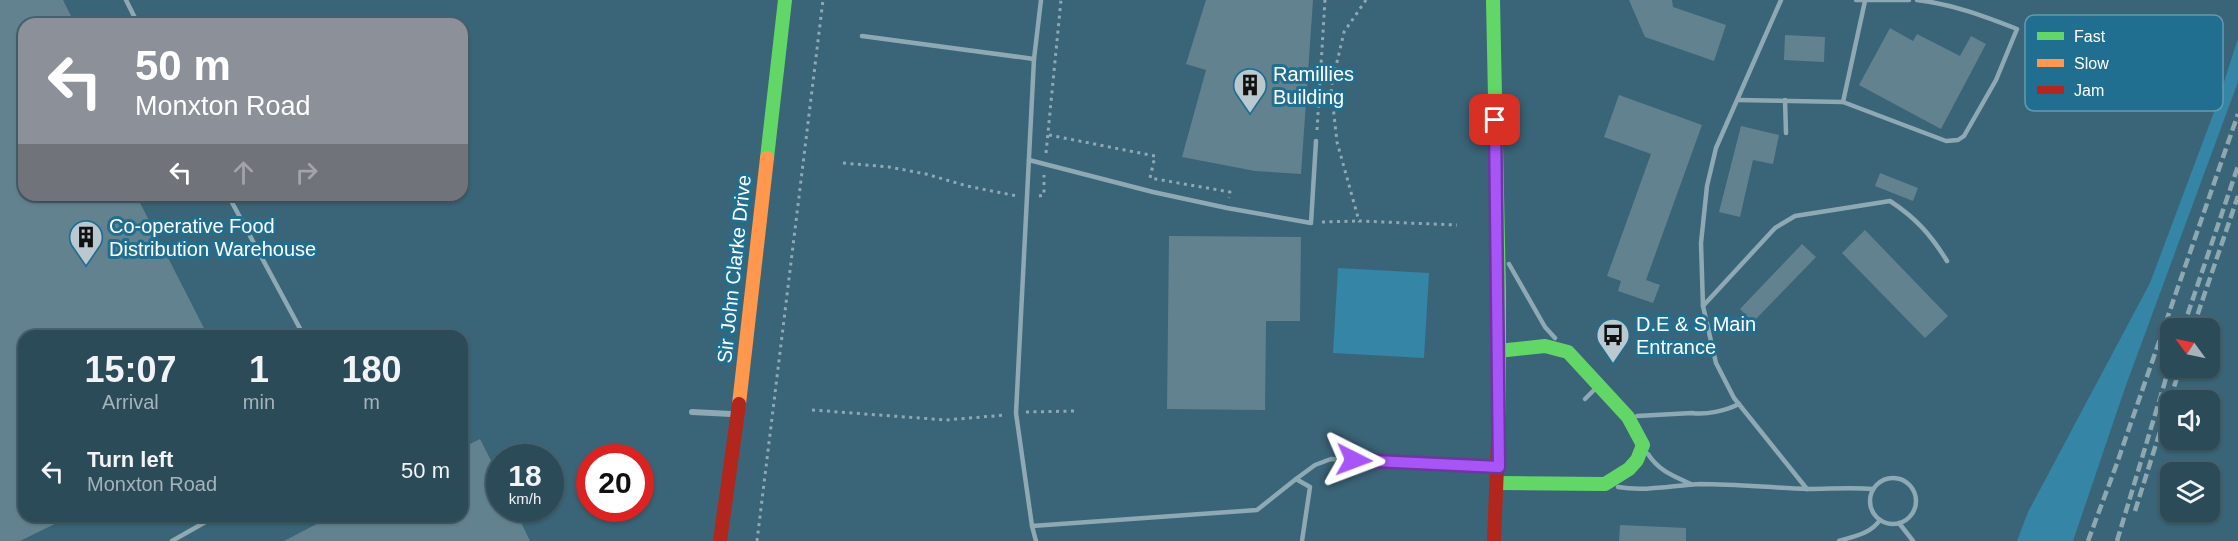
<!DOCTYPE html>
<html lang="en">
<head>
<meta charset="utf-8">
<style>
  :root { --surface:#2c4b59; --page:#385562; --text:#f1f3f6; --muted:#a6b3ba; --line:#48636f }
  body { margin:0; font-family:Helvetica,sans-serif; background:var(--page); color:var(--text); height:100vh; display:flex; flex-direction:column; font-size:22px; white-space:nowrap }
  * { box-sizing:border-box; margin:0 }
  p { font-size:20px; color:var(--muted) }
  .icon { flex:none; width:33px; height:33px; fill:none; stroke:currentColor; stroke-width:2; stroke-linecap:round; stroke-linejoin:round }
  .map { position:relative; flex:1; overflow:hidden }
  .details { position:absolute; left:18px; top:330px; width:450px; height:192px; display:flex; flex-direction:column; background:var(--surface); border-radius:18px; box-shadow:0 2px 4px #0004,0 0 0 2px var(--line) }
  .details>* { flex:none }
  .guide { position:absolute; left:18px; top:18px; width:450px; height:183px; border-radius:18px; box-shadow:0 2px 4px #0004,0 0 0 2px var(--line); background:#8c9099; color:#fff; overflow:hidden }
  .needle { width:39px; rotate:303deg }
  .tools { position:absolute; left:2160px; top:318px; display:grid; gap:12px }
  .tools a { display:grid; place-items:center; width:60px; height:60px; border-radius:12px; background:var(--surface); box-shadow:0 2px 4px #0004,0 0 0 2px var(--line); font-size:30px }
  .speed { position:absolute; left:486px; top:444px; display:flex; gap:12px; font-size:30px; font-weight:700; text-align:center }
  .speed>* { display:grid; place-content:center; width:78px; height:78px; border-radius:50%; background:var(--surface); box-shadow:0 2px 4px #0004,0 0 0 2px var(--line); line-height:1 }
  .speed small { font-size:15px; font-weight:400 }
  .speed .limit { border:9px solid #d22; background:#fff; color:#111 }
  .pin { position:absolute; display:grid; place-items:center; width:51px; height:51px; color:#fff; margin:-26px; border-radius:12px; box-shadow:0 3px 9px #0006 }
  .me { position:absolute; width:66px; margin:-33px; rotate:93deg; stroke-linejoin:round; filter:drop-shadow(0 0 4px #0008) }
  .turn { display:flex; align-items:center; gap:21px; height:126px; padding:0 18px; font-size:27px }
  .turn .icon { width:78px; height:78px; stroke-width:2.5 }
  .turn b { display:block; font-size:42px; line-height:51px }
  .lanes { display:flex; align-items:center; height:57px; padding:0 18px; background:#0003; justify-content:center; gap:30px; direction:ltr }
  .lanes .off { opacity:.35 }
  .eta { display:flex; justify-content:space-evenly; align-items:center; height:102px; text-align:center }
  .eta b { font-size:36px; font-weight:700; line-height:42px }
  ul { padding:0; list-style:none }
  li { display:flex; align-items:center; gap:18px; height:78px; padding:0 18px }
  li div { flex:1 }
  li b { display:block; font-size:22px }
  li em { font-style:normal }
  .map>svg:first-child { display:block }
  .green { fill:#3585a7 }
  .building { fill:#638290 }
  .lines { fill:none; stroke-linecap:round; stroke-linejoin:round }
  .path { stroke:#8ea9b3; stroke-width:3; stroke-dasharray:3 4.5; stroke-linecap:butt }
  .lane { stroke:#8ea9b3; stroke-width:4.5 }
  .street { stroke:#8ea9b3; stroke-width:6 }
  .fast { stroke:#63d668; stroke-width:14 }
  .slow { stroke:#ff974d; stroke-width:14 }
  .jam { stroke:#b3261e; stroke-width:14 }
  .rail { stroke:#8ea8b2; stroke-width:4.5; stroke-dasharray:10 4.5; stroke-linecap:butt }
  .route-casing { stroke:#6d37a1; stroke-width:15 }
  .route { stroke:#a855f7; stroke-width:10 }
  .labels { text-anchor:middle; stroke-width:6; stroke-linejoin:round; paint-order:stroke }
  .poi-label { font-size:20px; fill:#fff; stroke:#216f90; text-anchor:start }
  .street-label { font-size:20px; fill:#fff; stroke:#216f90 }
  .key { fill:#216f90; stroke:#649ab1; stroke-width:1.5 }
  .key-label { font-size:16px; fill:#fff }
</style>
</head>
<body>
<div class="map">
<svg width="2238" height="541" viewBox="0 0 2238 541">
  <rect width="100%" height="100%" fill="#3a6477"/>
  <!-- green -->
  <g class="green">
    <polygon points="2238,38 2238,82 2125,388 2073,541 2017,541 2028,512 2150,283 2217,104"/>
    <polygon points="1338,268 1429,273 1424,358 1333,353"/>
  </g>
  <!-- building -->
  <g class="building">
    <polygon points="0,0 63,0 75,24 24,24 24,195 136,195 208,336 24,336 24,516 71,516 20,541 0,541"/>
    <polygon points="1206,0 1313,0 1301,174 1255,171 1182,157 1206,70 1186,64"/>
    <polygon points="1629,0 1672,0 1673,7 1726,25 1714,61 1645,37"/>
    <polygon points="1890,28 1913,41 1917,34 1960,56 1971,36 1986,44 1941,129 1859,85"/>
    <polygon points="1785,35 1825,37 1824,62 1784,60"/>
    <polygon points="1619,95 1702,125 1646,280 1660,285 1653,303 1618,291 1621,281 1607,276 1651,154 1604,137"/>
    <polygon points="1741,126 1779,135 1773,164 1753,160 1740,217 1719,212"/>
    <polygon points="1880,173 1918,188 1913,201 1875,186"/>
    <polygon points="1865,230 1948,316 1925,338 1842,253"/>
    <polygon points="1169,236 1301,237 1300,321 1266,321 1265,410 1167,409"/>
    <polygon points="1802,244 1816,257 1753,322 1740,309"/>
    <polygon points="480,439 500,478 500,508 514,508 530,541 284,541 332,516 462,516 462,448"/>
    <polygon points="1620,525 1686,528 1686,541 1619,541"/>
  </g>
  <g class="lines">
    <!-- path -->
    <g class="path">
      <polyline points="1366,0 1344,32 1331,88 1337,142 1359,221 1457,225"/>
      <polyline points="1317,130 1325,0"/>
      <polyline points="1049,135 1155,156 1150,178 1230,192 1229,198"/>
      <polyline points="1046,153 1061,0"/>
      <polyline points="843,163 889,167 926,174 967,186 1017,196"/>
      <polyline points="1039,196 1044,195 1044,175"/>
      <polyline points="1322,222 1359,221"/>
      <polyline points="812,410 946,420 1005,415"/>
      <polyline points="1026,412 1077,411"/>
      <polyline points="757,541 823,0"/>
    </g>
    <!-- lane -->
    <g class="lane">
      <polyline points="126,0 138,24"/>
      <polyline points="1041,0 1034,59 1016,413 1032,526 1257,510 1296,479 1310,487 1302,541"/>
      <polyline points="1781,0 1716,148 1707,186 1701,243 1703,306 1716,363 1734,398 1807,489"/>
      <polyline points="1856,0 1909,0"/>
      <polyline points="862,36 1034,59"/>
      <path d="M1738,100L1843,102L1946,141L1958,140L1964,136L1996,80L2017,29C1984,16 1952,4 1917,0"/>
      <polyline points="1785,100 1786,133"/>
      <polyline points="1843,102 1865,1"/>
      <polyline points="1029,160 1153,192 1227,208 1311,223 1316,141"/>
      <polyline points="228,195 304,336"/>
      <polyline points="1509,264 1545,327 1555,338"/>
      <path d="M1703,306L1775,228L1795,216L1890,201C1916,218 1931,235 1947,261"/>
      <polyline points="1585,399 1593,391"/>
      <path d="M1637,416L1692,413C1706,415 1725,411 1739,404"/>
      <path d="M1648,454C1659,471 1673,476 1691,484"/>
      <circle cx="1893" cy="501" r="23"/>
      <polyline points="1296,479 1315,465 1331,459 1490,467"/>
      <path d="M1618,487C1646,492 1674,485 1701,484C1737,484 1772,488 1808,489C1830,489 1851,487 1873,489"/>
      <polyline points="1899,523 1913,541"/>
      <polyline points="1032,526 1036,541"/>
      <polyline points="172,541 216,516"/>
      <path d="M1839,541C1855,536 1870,534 1880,520"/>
    </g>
    <!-- street -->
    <polyline class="street" points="692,412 731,414"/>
    <!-- fast -->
    <g class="fast">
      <polyline points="1493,0 1499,291 1499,418"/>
      <polyline points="767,158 785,0"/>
      <polyline points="1498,351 1545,346 1568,352 1628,417 1643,445 1637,460 1629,469 1605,484 1499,483"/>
    </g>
    <!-- slow -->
    <polyline class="slow" points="739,404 767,158"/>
    <!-- jam -->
    <g class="jam">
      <polyline points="720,541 739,404"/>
      <polyline points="1494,541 1499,418"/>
    </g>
    <!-- rail -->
    <g class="rail">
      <polyline points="2183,328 2238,166"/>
      <polyline points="2193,328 2238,196"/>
      <polyline points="2135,511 2180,368"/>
      <polyline points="2088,541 2116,466 2238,114"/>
      <polyline points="2117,541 2170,365"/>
    </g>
  </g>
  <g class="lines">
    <!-- route casing -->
    <g class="route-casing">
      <polyline id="route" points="1354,460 1499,467 1495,120"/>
    </g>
    <!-- route -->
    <use href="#route" class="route"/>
  </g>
  <!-- icons -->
  <defs>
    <g id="building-pin" transform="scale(1.725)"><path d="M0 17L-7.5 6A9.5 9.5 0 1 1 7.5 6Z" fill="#bac9cf" stroke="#216f90"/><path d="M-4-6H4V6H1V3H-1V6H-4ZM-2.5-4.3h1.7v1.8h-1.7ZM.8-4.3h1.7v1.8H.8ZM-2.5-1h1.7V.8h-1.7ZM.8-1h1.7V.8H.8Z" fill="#111"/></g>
    <g id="bus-pin" transform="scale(1.725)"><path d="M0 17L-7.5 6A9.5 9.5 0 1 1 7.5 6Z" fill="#bac9cf" stroke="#216f90"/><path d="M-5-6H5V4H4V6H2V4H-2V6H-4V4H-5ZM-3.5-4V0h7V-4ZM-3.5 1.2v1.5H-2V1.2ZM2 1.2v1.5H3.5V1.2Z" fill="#111"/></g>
  </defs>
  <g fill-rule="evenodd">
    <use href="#building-pin" x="1250" y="85"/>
    <use href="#building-pin" x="86" y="237"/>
    <use href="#bus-pin" x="1613" y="335"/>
  </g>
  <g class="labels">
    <!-- poi labels -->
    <g class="poi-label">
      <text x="1273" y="81">Ramillies<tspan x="1273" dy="23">Building</tspan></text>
      <text x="109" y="233">Co-operative Food<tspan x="109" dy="23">Distribution Warehouse</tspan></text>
      <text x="1636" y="331">D.E &amp; S Main<tspan x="1636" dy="23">Entrance</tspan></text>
    </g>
    <!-- street labels -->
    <g class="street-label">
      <text transform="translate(734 269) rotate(-84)" y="7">Sir John Clarke Drive</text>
    </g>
  </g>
  <!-- legend -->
  <rect x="2025" y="15" width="198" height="96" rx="9" class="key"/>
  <rect x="2037" y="32" width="27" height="8" fill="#63d668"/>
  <rect x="2037" y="59" width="27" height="8" fill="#ff974d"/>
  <rect x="2037" y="86" width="27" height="8" fill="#b3261e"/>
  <g class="key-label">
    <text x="2074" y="42">Fast</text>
    <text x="2074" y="69">Slow</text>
    <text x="2074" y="96">Jam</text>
  </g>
</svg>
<div class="tools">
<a><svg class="needle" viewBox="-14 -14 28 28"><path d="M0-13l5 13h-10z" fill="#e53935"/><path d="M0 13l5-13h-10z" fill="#a6b3ba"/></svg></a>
<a><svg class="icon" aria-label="sound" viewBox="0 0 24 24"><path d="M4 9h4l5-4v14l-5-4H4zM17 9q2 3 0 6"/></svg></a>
<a><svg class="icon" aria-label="layers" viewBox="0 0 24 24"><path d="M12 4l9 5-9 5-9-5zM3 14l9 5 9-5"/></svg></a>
</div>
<div class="speed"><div>18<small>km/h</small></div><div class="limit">20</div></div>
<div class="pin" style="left:1495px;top:120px;background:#d93025"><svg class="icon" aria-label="arrive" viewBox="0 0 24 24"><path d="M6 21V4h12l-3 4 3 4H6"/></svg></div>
<svg class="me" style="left:1354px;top:460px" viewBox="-20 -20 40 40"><path d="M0-17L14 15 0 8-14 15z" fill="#a855f7" stroke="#fff" stroke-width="4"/></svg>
<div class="guide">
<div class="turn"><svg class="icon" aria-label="left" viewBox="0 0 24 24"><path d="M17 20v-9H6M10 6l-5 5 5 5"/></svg><div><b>50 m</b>Monxton Road</div></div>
<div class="lanes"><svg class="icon" aria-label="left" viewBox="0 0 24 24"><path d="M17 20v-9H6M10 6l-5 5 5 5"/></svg><svg class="icon off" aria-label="ahead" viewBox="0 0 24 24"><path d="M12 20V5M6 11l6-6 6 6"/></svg><svg class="icon off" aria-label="right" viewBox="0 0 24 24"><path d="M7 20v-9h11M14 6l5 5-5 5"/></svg></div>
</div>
<section class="details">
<div class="eta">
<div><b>15:07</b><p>Arrival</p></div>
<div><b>1</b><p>min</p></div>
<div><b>180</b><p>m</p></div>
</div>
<ul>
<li><svg class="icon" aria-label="left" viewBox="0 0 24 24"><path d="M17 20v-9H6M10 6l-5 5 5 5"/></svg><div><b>Turn left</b><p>Monxton Road</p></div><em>50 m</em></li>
</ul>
</section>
</div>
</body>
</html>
